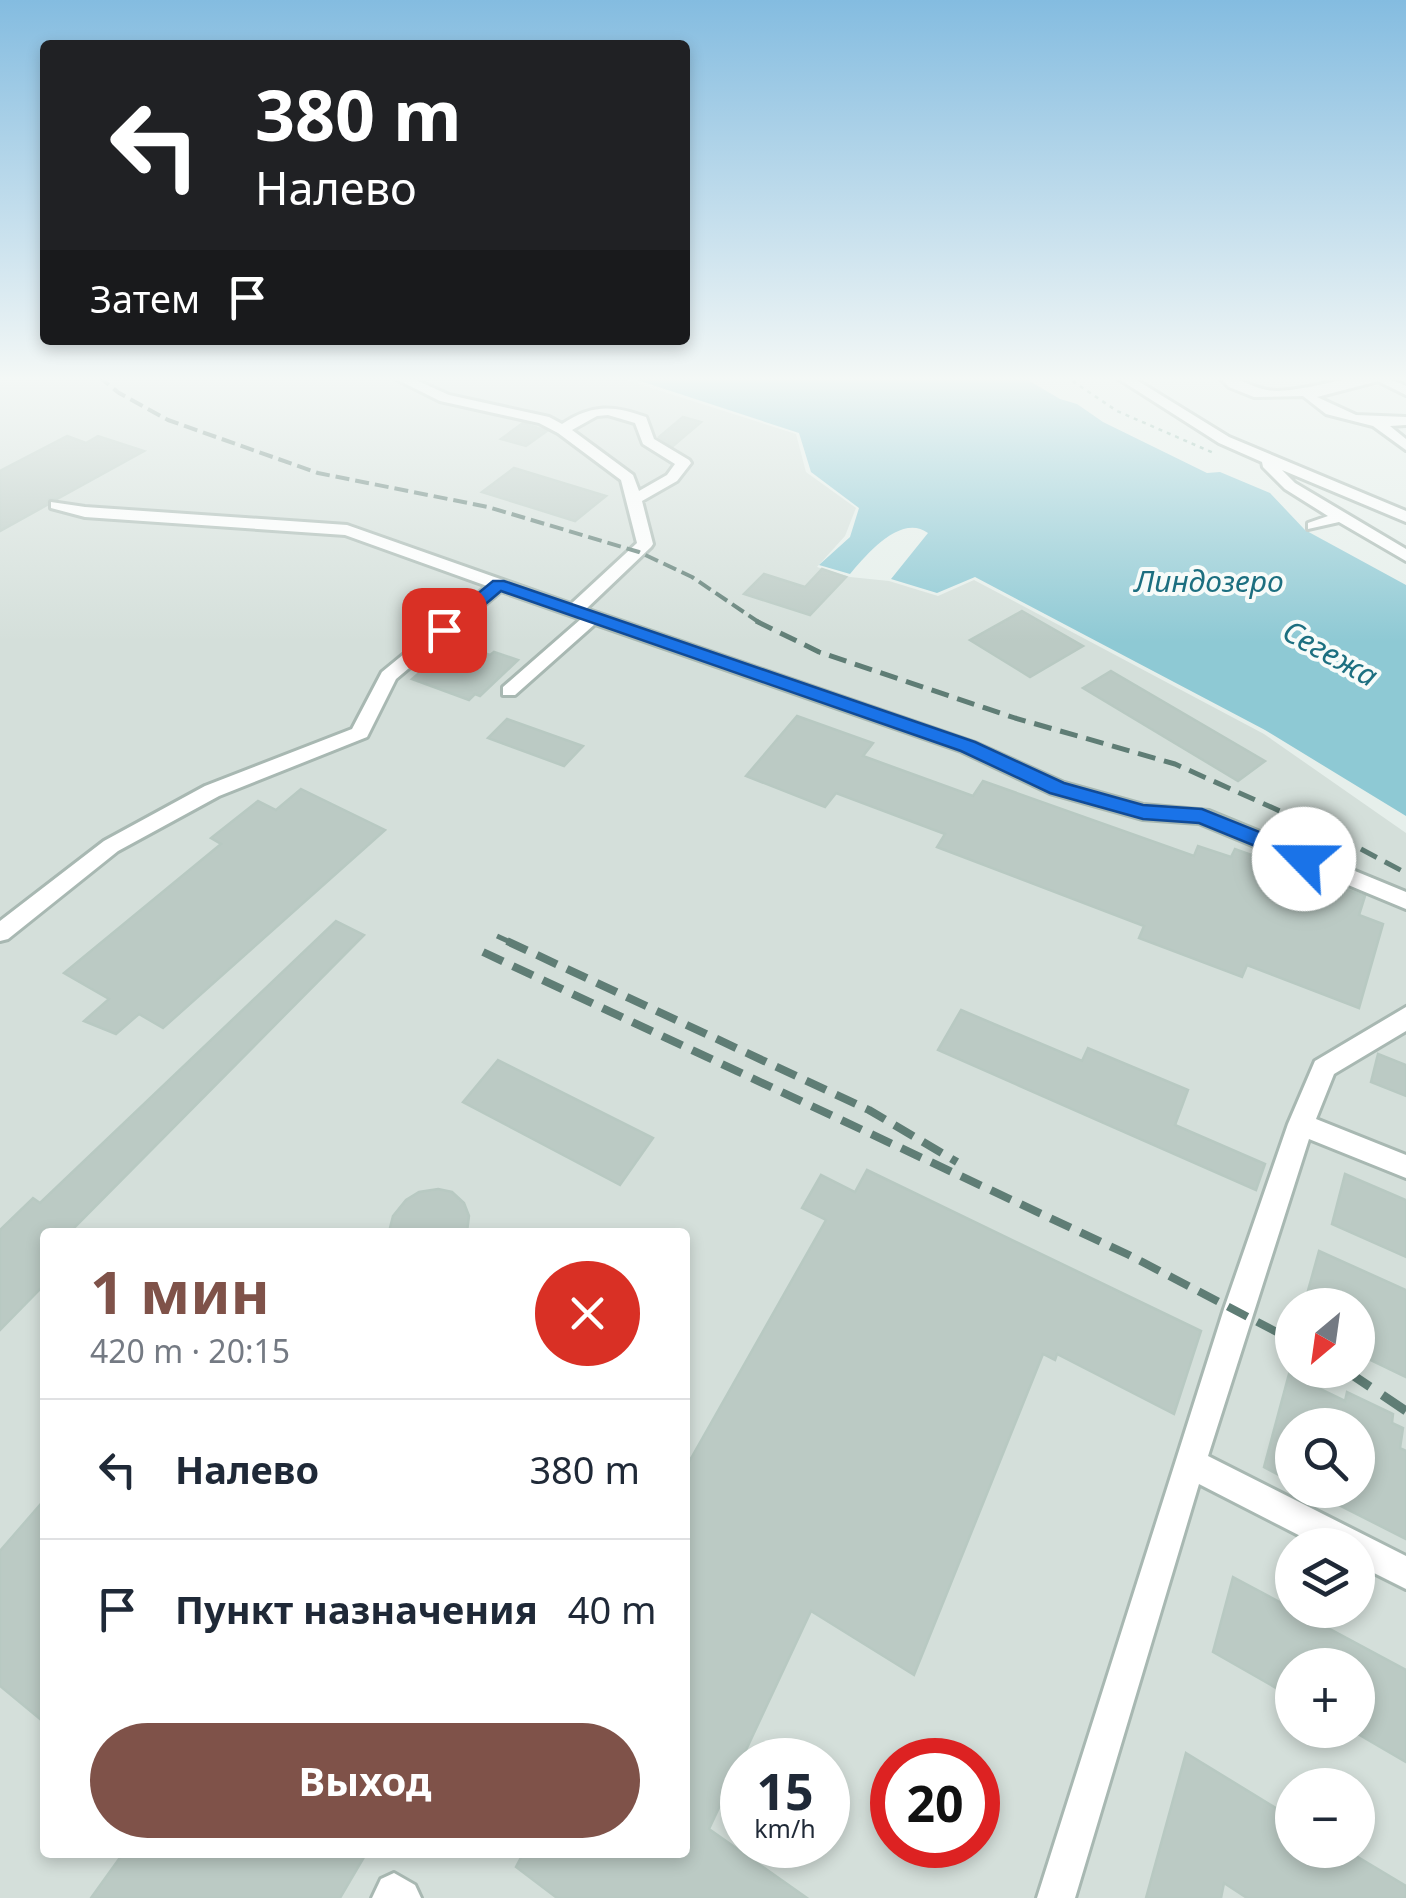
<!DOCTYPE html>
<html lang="ru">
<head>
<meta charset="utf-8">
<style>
  :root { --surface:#fff; --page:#f6f6f7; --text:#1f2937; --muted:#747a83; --line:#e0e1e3; --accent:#7f5249 }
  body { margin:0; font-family:"Noto Sans",sans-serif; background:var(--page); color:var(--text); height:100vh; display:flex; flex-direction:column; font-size:38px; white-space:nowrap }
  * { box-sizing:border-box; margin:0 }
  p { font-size:32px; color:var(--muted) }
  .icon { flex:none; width:55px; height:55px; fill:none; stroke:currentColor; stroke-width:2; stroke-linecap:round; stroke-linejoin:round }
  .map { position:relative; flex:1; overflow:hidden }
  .panel { position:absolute; left:40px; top:1228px; width:650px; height:630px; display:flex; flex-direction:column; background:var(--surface); border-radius:10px; box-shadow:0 5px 15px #0003 }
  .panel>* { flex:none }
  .guide { position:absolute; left:40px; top:40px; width:650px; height:305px; border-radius:10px; box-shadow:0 5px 15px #0003; background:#202124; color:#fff; overflow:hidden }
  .needle { width:65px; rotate:209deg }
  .buttons { position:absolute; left:1275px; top:1288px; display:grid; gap:20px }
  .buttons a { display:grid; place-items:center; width:100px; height:100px; border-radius:50%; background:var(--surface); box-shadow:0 5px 15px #0003; font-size:50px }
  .speed { position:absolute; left:720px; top:1738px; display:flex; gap:20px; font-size:50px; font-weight:700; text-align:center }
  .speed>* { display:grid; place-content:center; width:130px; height:130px; border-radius:50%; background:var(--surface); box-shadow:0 5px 15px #0003; line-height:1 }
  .speed small { font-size:25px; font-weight:400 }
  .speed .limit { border:15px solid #d22; background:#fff; color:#111 }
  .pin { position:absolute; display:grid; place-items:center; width:85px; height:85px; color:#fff; margin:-42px; border-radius:20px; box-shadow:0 5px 15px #0006 }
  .me { position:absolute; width:110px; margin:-55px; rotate:293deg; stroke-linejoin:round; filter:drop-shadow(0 0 8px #0008) }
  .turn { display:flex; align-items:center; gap:35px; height:210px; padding:0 50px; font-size:45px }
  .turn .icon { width:130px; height:130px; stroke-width:2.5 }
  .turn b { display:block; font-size:70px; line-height:85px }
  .then { display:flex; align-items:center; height:95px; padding:0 50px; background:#0003; gap:20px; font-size:38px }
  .round { display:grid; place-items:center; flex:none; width:105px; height:105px; border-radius:52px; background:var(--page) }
  .overview { display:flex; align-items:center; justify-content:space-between; height:170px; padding:0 50px }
  h1 { font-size:60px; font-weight:700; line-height:75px; color:var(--accent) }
  .action { display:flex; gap:20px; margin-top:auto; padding:20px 50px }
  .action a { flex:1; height:115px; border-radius:60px; background:var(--accent); color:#fff; font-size:40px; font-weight:700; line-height:115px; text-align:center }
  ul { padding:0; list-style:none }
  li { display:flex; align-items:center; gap:30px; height:140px; padding:0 50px; border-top:2px solid var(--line) }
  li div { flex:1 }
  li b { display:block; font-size:38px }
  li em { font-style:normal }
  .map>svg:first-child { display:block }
  .built { fill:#d4dfda; fill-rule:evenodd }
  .water { fill:#8ec9d4 }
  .building { fill:#bbcac4; stroke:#b8c9c2; stroke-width:2.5 }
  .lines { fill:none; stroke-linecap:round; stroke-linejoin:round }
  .minor-casing { stroke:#a8b8b2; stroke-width:6 }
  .path { stroke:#86b3a5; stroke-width:2.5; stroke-dasharray:4 5; stroke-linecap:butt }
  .minor { fill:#fff; fill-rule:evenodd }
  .rail-far3 { stroke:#5f7d75; stroke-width:4; stroke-dasharray:14 6; stroke-linecap:butt }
  .rail-far2 { stroke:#5f7d75; stroke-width:5; stroke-dasharray:18 9; stroke-linecap:butt }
  .rail-far1 { stroke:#5f7d75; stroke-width:8; stroke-dasharray:22 11; stroke-linecap:butt }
  .rail { stroke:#5f7d75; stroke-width:9; stroke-dasharray:30 15; stroke-linecap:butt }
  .route { fill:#1a73e8; stroke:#114b97; stroke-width:2.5 }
  .labels { text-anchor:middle; stroke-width:8; stroke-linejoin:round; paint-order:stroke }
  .far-water-label { font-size:30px; font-style:italic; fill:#1c6f80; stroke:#f7fbf9 }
</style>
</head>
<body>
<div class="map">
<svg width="1406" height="1898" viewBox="0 0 1406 1898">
  <rect width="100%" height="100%" fill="#e6efeb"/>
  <!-- built -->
  <path class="built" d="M0,376H614L796,434L806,472L856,508L845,536L817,567L850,577L889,581L938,596L974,580L1264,734L1406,833V1898H0ZM45,1232H685V1852H45ZM1292,1305H1358V1370H1292ZM1292,1425H1358V1490H1292ZM1292,1545H1358V1610H1292ZM1292,1665H1358V1730H1292ZM742,1760H828V1845H742ZM892,1760H978V1845H892ZM1292,1785H1358V1850H1292Z"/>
  <!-- water -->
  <path class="water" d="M625,376H1021L1060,399L1077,404L1103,422L1207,473L1220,472L1270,493L1305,530L1406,585V816L1265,730L975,577L937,593L891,579L928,533C901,513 866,555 850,574L819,565L850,537L859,508L811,472L799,433Z"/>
  <!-- building -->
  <g class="building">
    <polygon points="683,417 701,422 673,446 659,437"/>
    <polygon points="523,423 547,431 526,446 501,439"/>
    <polygon points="67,436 86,443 98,436 144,451 57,499 49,499 47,505 0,531 0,471"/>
    <polygon points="514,468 606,496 575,521 482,492"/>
    <polygon points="822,569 846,577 810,615 744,594 764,574 805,587"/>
    <polygon points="1022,611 1083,646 1030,677 970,640"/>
    <polygon points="454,643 490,655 494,652 518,660 480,696 475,694 469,700 412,679"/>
    <polygon points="1111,671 1265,761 1238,781 1083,688"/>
    <polygon points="797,716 873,743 863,756 973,796 983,781 1194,856 1198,846 1231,857 1235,849 1365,896 1359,915 1383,924 1359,1008 1247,965 1242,977 1139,938 1144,926 937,847 945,834 836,793 825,807 746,776"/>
    <polygon points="507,719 583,746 564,766 488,738"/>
    <polygon points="301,789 385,830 163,1028 139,1014 116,1034 84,1021 109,999 64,973 221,844 211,838 258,801 276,810"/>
    <polygon points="336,921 364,935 70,1232 45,1232 45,1284 0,1330 0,1230 33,1198 40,1203"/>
    <polygon points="961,1010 1082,1061 1088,1048 1188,1090 1175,1125 1265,1164 1256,1190 938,1050"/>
    <polygon points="1378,1054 1406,1065 1406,1096 1371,1082"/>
    <polygon points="498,1060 653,1138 620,1185 463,1102"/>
    <polygon points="867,1170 1201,1331 1174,1414 1057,1354 1055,1360 1043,1354 914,1675 811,1611 709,1829 807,1898 557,1898 516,1867 524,1852 685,1852 685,1469 826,1220 802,1208 821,1175 855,1192"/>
    <polygon points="1345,1174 1406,1200 1406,1257 1332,1224"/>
    <polygon points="438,1189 452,1192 464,1203 469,1216 467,1232 389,1232 393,1216 406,1200 419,1192"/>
    <polygon points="1319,1251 1406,1290 1406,1377 1358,1354 1358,1305 1304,1305"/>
    <polygon points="1289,1374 1345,1401 1347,1392 1393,1414 1392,1423 1403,1428 1400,1448 1406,1451 1406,1539 1309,1490 1358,1490 1358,1425 1292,1425 1292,1482 1264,1467"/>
    <polygon points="45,1499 45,1723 0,1686 0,1551"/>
    <polygon points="1233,1577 1406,1670 1406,1762 1358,1734 1358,1665 1292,1665 1292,1697 1213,1652"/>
    <polygon points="1186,1753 1292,1818 1292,1850 1346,1850 1406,1886 1406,1898 1247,1898 1224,1883 1221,1898 1146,1898"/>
    <polygon points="124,1852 367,1852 340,1898 91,1898"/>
  </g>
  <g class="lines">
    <!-- minor casing -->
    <g class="minor-casing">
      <g id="minor">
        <path d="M390,376H407L449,395L549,417L562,424C592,404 613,405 646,417L654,439L689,460L691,463L677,481L642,501L653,544L651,547L586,609L975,743L1064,783L1143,805L1209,811L1406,892V909L1199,823L1143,819L1050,793L961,751L595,624L515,695H503V687L581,619L501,591L396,679L367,737L219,796L118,851L8,939L0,941V921L104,841L205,786L352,729L382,672L487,586L345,535L85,517L51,508V502L85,507L347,525L571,604L637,543L621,480L558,433L539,423L440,401ZM608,415L635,423L643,444L675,464L667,475L639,491L633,475L572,430L597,416Z"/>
        <polygon points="1114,376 1130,376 1229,437 1406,511 1406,522 1282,470 1295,483 1406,549 1406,561 1339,522 1308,529 1308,523 1328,516 1285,489 1263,467 1262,462 1219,443"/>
        <path d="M1218,376C1239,375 1254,391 1277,391C1321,390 1365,364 1406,386V395L1378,381L1317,397L1356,415L1406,417V425L1390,426L1406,439V450L1373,426L1326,414L1303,396L1254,397L1229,387Z"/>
        <polygon points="1406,1007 1406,1031 1334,1074 1316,1119 1406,1155 1406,1178 1309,1139 1208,1456 1406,1556 1406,1589 1358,1565 1358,1545 1318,1545 1199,1484 1075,1898 1037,1898 1224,1309 1288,1124 1315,1061"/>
        <polygon points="394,1873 415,1885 421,1898 372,1898 381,1879"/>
      </g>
    </g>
    <!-- path -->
    <polyline class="path" points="1065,376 1117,411 1216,454"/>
    <!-- minor -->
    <use href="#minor" class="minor"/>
    <!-- rail-far3 -->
    <polyline class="rail-far3" points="98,376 119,393 168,420 318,473 488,507 639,552 692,577 760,623"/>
    <!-- rail-far2 -->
    <g class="rail-far2">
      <polyline points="756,621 819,652 1015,718 1175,764 1340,838 1406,873"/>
      <polyline points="497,936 512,943"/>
    </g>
    <!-- rail-far1 -->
    <g class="rail-far1">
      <polyline points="507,941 869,1110 957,1162"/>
      <polyline points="483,952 1129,1255 1292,1340"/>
    </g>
    <!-- rail -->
    <polyline class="rail" points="1345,1370 1406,1411"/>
  </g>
  <!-- sky -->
  <linearGradient id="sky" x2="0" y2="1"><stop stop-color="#84bce0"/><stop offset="0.59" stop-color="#f4f8f6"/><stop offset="1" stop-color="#f4f8f6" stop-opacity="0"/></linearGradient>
  <rect width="1406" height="642" fill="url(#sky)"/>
  <!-- route -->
  <polygon class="route" points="493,581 504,581 975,742 1064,783 1143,805 1202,809 1312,853 1315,859 1304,866 1199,823 1143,819 1050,793 961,751 501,591 450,634 437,634 437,627"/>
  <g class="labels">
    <!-- far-water labels -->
    <g class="far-water-label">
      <text x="1209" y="592">Линдозеро</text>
      <text transform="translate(1330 654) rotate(29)" y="10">Сегежа</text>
    </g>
  </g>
</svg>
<div class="buttons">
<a><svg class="needle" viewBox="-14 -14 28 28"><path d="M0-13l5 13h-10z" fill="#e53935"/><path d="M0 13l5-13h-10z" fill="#747a83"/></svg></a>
<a><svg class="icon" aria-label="search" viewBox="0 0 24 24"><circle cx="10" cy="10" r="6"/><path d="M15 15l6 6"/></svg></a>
<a><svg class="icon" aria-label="layers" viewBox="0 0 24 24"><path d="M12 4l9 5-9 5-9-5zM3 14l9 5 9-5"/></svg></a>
<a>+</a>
<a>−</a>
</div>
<div class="speed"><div>15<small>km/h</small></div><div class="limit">20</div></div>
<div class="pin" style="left:444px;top:630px;background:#d93025"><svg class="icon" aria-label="arrive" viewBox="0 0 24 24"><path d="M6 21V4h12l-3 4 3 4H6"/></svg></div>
<svg class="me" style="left:1304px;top:859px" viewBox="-20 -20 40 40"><circle r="19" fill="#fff"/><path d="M0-13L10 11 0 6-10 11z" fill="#1a73e8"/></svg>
<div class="guide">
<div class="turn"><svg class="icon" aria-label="left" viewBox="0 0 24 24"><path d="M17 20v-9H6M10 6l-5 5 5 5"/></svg><div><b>380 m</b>Налево</div></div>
<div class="then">Затем<svg class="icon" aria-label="arrive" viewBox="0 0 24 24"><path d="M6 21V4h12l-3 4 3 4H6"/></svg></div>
</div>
<section class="panel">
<div class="overview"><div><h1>1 мин</h1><p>420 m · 20:15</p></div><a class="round" style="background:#d93025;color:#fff"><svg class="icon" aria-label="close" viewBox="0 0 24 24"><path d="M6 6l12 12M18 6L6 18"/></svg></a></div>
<ul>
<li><svg class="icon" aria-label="left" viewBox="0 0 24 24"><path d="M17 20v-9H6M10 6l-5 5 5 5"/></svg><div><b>Налево</b></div><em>380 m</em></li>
<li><svg class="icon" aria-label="arrive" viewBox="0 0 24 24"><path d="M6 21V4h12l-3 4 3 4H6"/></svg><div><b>Пункт назначения</b></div><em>40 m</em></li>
</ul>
<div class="action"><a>Выход</a></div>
</section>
</div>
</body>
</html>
